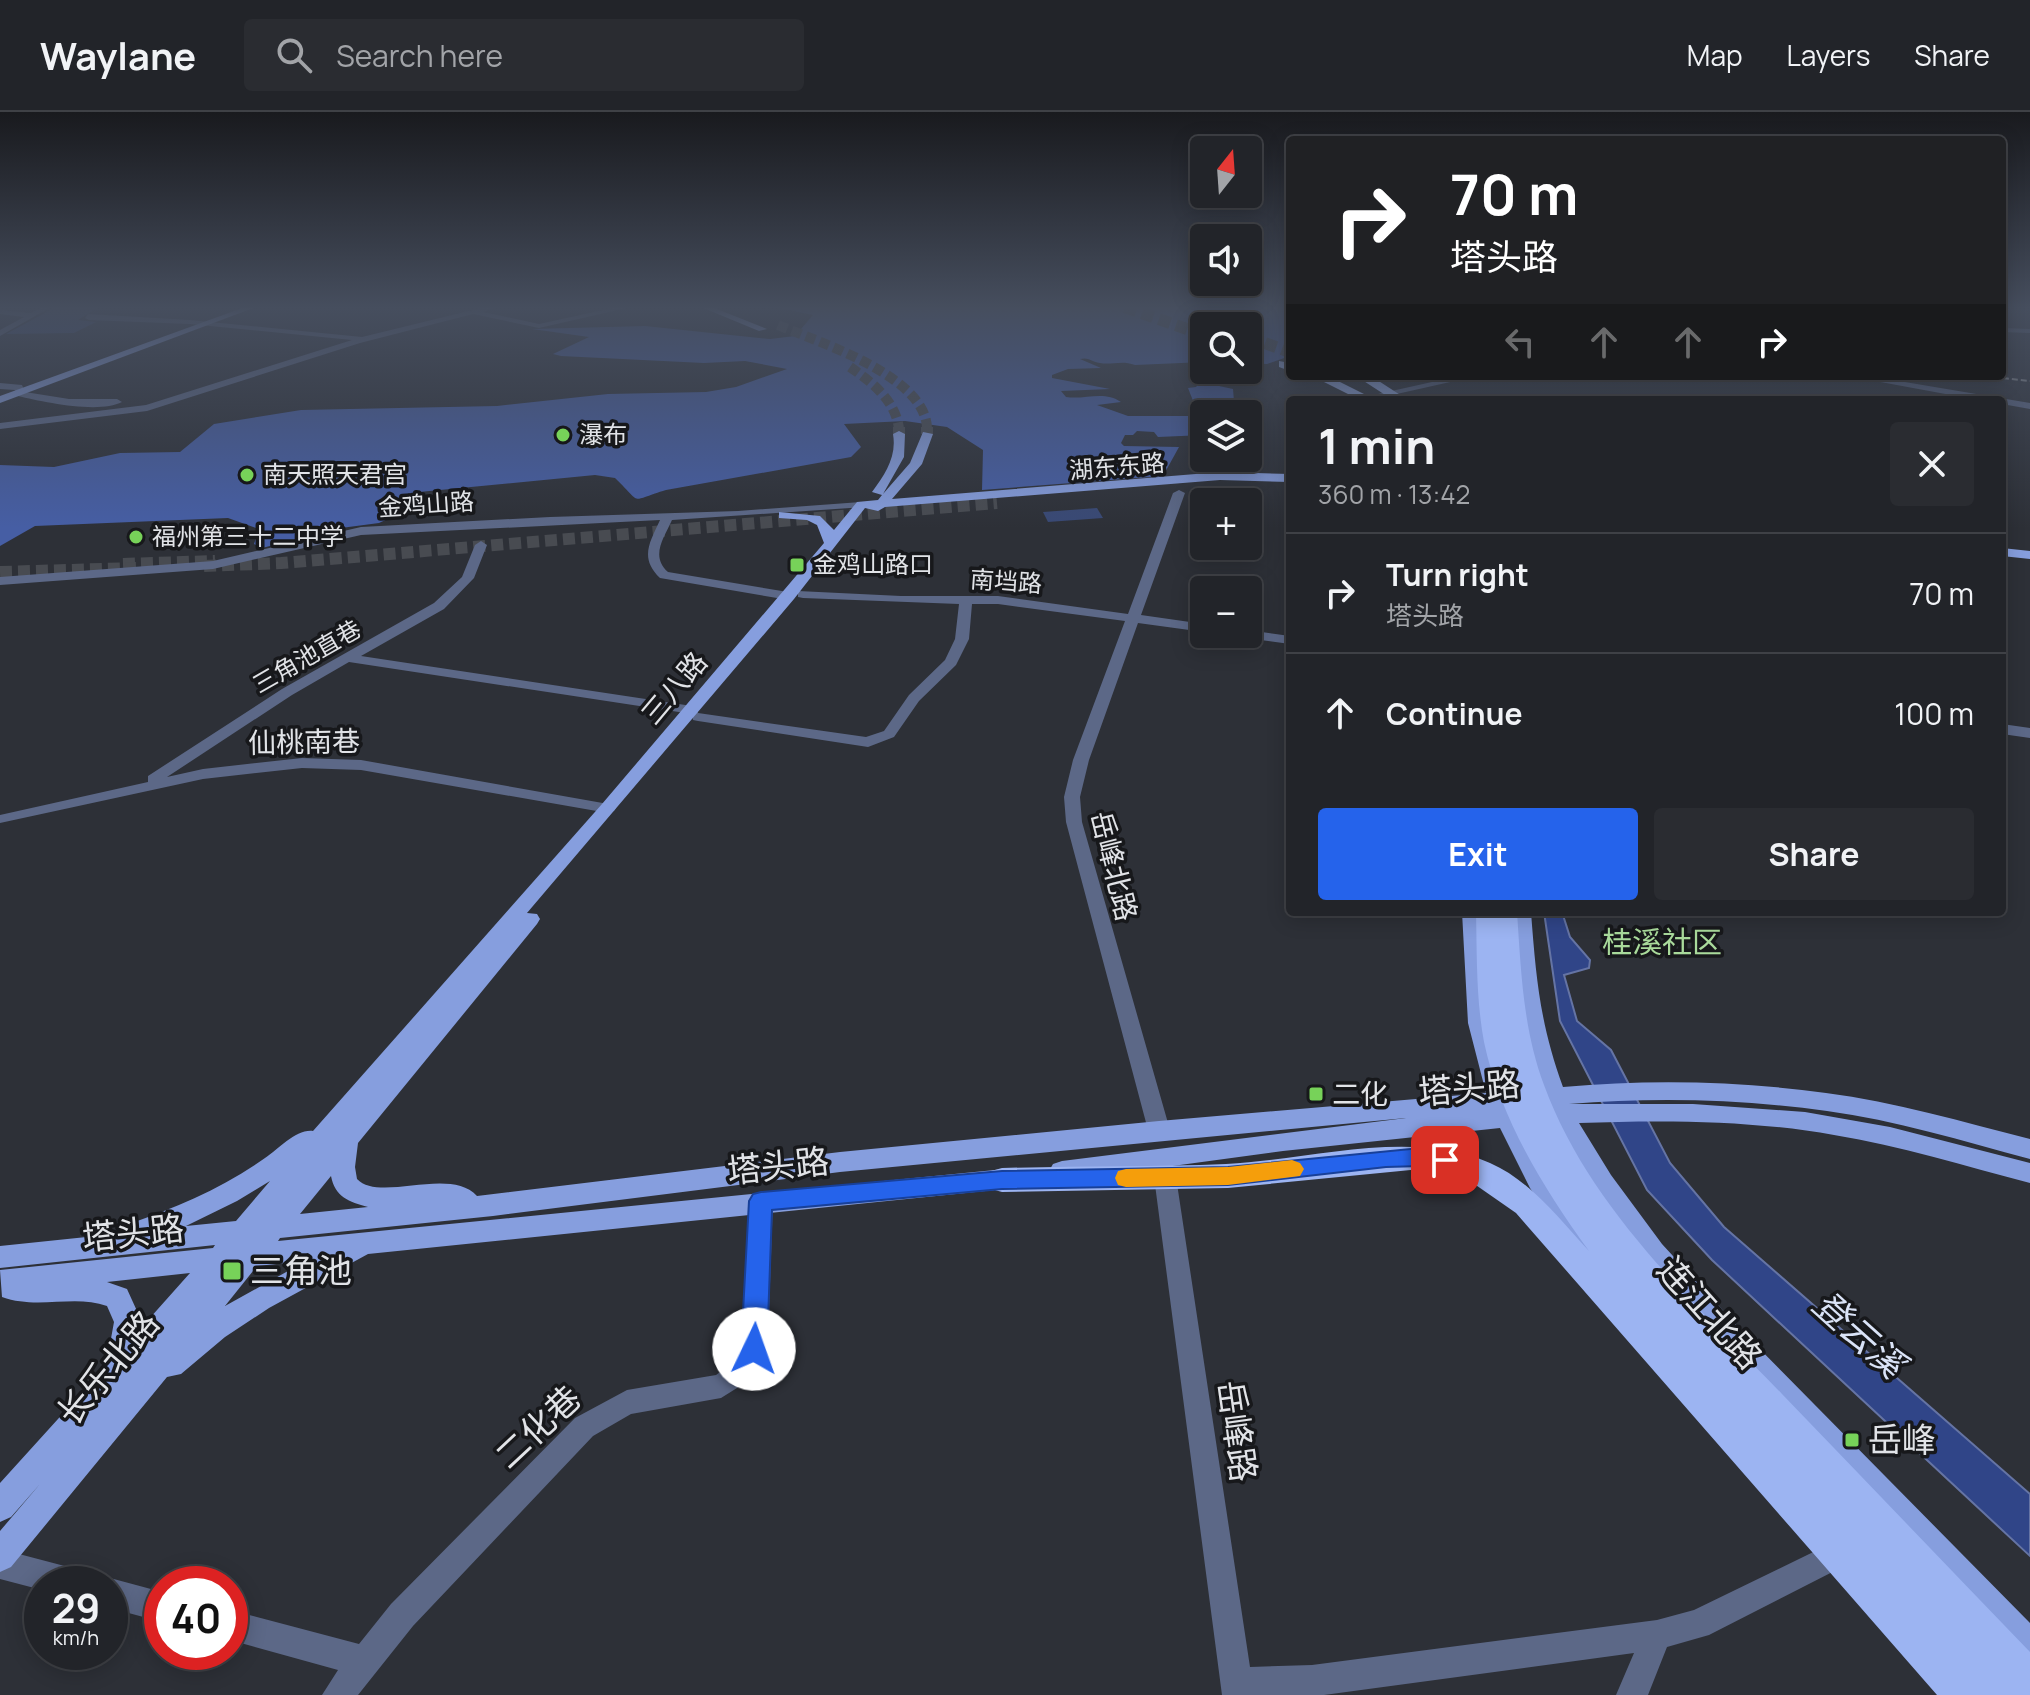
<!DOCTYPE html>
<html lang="en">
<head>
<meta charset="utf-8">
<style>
  :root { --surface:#222429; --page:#2a2c31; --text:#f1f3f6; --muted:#a2a4a8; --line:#3f4146; --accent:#2563eb }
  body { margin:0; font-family:Manrope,"Noto Sans SC",sans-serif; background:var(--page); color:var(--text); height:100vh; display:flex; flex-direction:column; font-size:30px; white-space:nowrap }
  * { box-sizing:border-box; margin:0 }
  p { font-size:26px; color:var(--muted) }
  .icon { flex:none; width:44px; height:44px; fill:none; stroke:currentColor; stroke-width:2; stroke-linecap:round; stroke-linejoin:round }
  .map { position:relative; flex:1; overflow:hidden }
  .details { position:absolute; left:1286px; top:284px; width:720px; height:520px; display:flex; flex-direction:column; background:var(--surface); border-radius:8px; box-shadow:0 4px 20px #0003,0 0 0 2px var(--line) }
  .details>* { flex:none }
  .guide { position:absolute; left:1286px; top:24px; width:720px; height:244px; border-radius:8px; box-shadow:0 4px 20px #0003,0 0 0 2px var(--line); background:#202124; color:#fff; overflow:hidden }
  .needle { width:52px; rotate:17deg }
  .controls { position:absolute; left:1190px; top:24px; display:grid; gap:16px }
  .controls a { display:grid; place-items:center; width:72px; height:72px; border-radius:8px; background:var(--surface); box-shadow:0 4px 20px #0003,0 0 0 2px var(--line); font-size:40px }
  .speed { position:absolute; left:24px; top:1454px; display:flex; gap:16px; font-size:40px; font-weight:700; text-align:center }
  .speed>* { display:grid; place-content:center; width:104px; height:104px; border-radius:50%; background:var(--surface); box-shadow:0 4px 20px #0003,0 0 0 2px var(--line); line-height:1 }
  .speed small { font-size:20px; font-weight:400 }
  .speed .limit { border:12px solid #d22; background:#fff; color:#111 }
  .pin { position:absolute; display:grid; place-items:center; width:68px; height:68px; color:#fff; margin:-34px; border-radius:16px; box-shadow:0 4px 12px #0006 }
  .me { position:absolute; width:88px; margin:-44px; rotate:3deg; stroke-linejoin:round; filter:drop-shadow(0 0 6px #0008) }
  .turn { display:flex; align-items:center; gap:28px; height:168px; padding:0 32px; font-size:36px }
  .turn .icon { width:104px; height:104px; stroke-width:2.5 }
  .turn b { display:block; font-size:56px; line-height:68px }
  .lanes { display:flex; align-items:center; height:76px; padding:0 32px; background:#0003; justify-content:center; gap:40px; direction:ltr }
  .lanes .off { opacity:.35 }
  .round { display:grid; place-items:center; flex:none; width:84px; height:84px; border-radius:8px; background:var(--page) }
  .overview { display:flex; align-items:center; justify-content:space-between; height:136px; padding:0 32px }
  h1 { font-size:48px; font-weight:700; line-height:60px }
  .action { display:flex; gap:16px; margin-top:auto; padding:16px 32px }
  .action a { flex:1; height:92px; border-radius:8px; background:var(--accent); color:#fff; font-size:32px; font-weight:700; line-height:92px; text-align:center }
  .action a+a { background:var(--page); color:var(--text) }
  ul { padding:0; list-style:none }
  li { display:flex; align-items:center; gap:24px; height:120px; padding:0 32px; border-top:2px solid var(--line) }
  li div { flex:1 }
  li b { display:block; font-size:30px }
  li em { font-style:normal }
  header { display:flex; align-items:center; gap:48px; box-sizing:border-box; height:112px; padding:0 40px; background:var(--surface); border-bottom:2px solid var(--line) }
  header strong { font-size:38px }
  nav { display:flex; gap:44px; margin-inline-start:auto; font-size:28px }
  .search { width:560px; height:72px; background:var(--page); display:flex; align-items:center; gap:20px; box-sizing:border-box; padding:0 28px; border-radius:8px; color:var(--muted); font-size:30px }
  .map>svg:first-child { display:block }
  .green { fill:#394975 }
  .forest { fill:#465ea4 }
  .water { fill:#304588; stroke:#6574a4; stroke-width:2 }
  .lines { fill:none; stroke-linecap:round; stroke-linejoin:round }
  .major-tunnel-far1 { stroke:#484b51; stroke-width:10; stroke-dasharray:10 5; stroke-linecap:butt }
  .major-tunnel { stroke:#484b51; stroke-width:12; stroke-dasharray:12 6; stroke-linecap:butt }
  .highway-tunnel { stroke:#484b51; stroke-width:12; stroke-dasharray:12 6; stroke-linecap:butt }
  .minor { fill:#5c6887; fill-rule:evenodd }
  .major { fill:#869ede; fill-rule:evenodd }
  .highway { fill:#9cb4f2; fill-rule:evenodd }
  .rail { stroke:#8e9196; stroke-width:2; stroke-dasharray:6 3; stroke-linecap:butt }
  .route { fill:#2563eb; stroke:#184099; stroke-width:2 }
  .slow { fill:#f59e0b }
  .poi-dot { fill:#77d259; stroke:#17181b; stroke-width:3 }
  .labels { text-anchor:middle; stroke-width:7; stroke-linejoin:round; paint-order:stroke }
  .far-poi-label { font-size:24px; fill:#e1e3e7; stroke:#17181b; text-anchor:start }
  .far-street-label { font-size:24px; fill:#e1e3e7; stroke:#17181b }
  .street-label { font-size:28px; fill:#e1e3e7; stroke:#17181b }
  .poi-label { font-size:28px; fill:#e1e3e7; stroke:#17181b; text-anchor:start }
  .neighbourhood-label { font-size:30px; fill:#a9da9b; stroke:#17181b }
  .near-street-label { font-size:34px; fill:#e1e3e7; stroke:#17181b }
  .near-poi-label { font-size:34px; fill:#e1e3e7; stroke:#17181b; text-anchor:start }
  .near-water-label { font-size:36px; font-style:italic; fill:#dae3f7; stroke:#17181b }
</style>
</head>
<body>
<header>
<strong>Waylane</strong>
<div class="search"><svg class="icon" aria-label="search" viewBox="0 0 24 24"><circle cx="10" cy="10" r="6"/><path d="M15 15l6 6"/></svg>Search here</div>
<nav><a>Map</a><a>Layers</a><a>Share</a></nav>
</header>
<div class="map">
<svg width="2030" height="1583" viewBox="0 0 2030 1583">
  <rect width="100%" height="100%" fill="#2d3037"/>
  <!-- green -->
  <g class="green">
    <polygon points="56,195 107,195 97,196 78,208 96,210 74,221 6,222"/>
    <polygon points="1097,396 1103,406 1048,410 1043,400"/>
  </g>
  <!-- forest -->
  <path class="forest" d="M775,195H1290V228L1286,231L1290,234V244L1267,252L1248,251V214H1204V250L1135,253C1122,248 1112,253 1100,251C1090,249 1089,245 1080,247L1101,256L1068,257L1052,263V266L1110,277L1061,279L1066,285C1085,288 1104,278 1121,290L1097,293L1128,304H1199L1188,276L1196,275L1200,270L1233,277L1235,302H1204V323L1158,325L1154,320L1137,319L1133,323H1125L1121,331L1124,334L1179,335L1163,364L982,378L983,338L947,315L905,309L844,312L861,335L851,345L666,378C628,389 644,394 615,366L595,363L419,380L405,399L379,411L341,416L262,436L254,432L259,417L228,406L35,414L0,434V353L54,355L120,341L180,340L214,312L301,298L497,294L608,282L706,280L736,275L787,257L745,249L704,251L561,244L553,242L589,225L532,217L645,214L770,227L795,224L813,203Z"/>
  <!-- water -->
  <polygon class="water" points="1544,800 1562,800 1570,825 1590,848 1589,856 1564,863 1577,909 1611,938 1670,1051 1724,1115 2030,1382 2030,1444 1712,1148 1647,1078 1560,909"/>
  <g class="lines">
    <!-- major-tunnel-far1 -->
    <g class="major-tunnel-far1">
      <path d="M778,213C818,230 927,264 927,317"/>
      <path d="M850,255C872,270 896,289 899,317"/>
    </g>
    <!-- major-tunnel -->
    <g class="major-tunnel">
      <polyline points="899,315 899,322"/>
      <polyline points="927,322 927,315"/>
      <polyline points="123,452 215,449"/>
      <polyline points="204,454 281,451 997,391"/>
      <polyline points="0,460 136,456"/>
    </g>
    <!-- highway-tunnel -->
    <g class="highway-tunnel">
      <polyline points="1125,195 1204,223"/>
      <polyline points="1248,225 1290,240"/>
    </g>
    <!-- minor -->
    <g class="minor">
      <polygon points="42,195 51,195 0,224 0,218 24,205 0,202 0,198 31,201"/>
      <polygon points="485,195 497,195 483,200 539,212 617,195 631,195 539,216 473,202 360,231 147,299 0,317 0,311 146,293 352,228 190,212 89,208 85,206 88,202 190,208 362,225"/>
      <polygon points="2002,216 2030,217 2030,221 2002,220"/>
      <polygon points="1459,264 1477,264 1370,288 1351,288"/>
      <polygon points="1848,264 1869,264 2030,291 2030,297 2002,292 2002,288 1978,288"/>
      <path d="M0,271L22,273L25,280L69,287H117L122,290C99,302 43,290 18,284L15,278L0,277Z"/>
      <polygon points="1179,378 1185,381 1141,503 1204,512 1204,520 1138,511 1089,648 1080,685 1082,710 1170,1018 1167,1024 1159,1027 1151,1024 1148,1018 1066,710 1064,685 1073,648 1125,509 998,492 972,492 969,527 956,553 919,589 894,625 868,635 698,609 693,608 692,602 349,550 292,583 167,665 203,657 302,646 361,648 614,693 616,696 614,699 608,701 361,658 302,656 203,667 0,711 0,703 148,670 148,664 282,577 434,491 462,465 475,433 481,429 487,433 474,466 444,497 361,544 692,594 697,595 698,601 866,625 884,619 909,583 945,548 955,527 959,492 803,486 798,485 798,479 901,484 998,484 1128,502 1173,381"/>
      <path d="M861,390L867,393L865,395L672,408C664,426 650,444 668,460L794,481L795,484L789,488L660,466C639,446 650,430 660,408L361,423L213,457L0,473V465L213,449L361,415L550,405L738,399Z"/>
      <polygon points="1248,518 1290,524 1290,532 1245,526 1238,522 1248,522"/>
      <polygon points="2002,612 2030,616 2030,626 2002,622"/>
      <polygon points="1165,1056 1173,1059 1176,1065 1250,1555 1312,1553 1657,1508 1694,1498 1842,1426 1852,1430 1856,1440 1852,1450 1709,1523 1667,1535 1648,1583 1616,1583 1634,1541 1324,1583 1222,1583 1154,1065 1157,1059"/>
      <polygon points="761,1080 769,1082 773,1089 768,1228 753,1266 721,1286 631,1302 593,1324 413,1514 358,1583 322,1583 338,1558 230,1528 230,1498 359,1532 391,1492 575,1306 627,1278 716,1263 734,1250 742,1228 749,1089 753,1082"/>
      <polygon points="0,1437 76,1457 86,1462 91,1472 42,1472 42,1478 0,1467"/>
      <polygon points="110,1466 162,1480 162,1510 110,1496 110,1472 99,1472"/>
    </g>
    <!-- major -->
    <g class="major">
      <polygon points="245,195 256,195 0,291 0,284"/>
      <polygon points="701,195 712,195 767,217 759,219"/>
      <path d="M899,319L905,322L904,345L883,382L910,351L923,320L933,322L922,352L892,387L1220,360L1290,362V370L1220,368L885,395L878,399L865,396L794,487L527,801L537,802L540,807L537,812L358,1031L355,1055L357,1067C380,1091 449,1054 477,1084L840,1040L1159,1009L1486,981L1468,911L1462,800H1482L1490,911L1509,979L1540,977C1517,911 1514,868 1511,800H1531C1536,866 1540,912 1563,975C1651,967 1739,969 1826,981C1895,990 1963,1010 2030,1027V1047C1963,1029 1895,1008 1827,999C1741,987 1655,985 1569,992H1693L1805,1000L1890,1015L2030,1051V1071C1965,1054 1901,1034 1834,1023C1750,1008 1664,1008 1579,1011L1611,1063L1662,1132L1739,1216L2030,1511V1552L2018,1547L1719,1234L1644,1148L1593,1077L1554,1013L1523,1014L1548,1061L1603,1144L1599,1152L1590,1155L1581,1152L1530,1076L1500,1016L1283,1039L1062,1069L1053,1066L1049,1059L1053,1052L1062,1049L1406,1006L840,1060L493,1104L280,1126L278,1129L1015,1056L1024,1059L1028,1066L1024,1073L1015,1076L368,1142L269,1196L225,1225L181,1262L167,1265L11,1455L0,1460V1419L40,1372L11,1405L0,1410V1371L106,1254L114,1210L107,1194C74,1182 38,1198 2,1185L0,1158L213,1136L215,1133L0,1156V1134L125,1121L129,1112C177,1095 223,1076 265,1046C279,1037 296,1017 313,1019L602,692L824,431L817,413L807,408L779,406V400L820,404L834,418L857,390L878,388L882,383L872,380C885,362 897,345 893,322ZM331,1064C335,1085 349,1090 368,1095L300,1102ZM270,1069L236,1109L186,1114L237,1089ZM306,1149L225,1194L257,1154ZM190,1161L141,1216L142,1210L127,1177L107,1170Z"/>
      <polygon points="2002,436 2030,439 2030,447 2002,444"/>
    </g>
    <!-- highway -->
    <g class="highway">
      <polygon points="1279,249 1290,251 1290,259 1279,255"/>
      <polygon points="1312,264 1328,264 1376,288 1360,288"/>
      <polygon points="1356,264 1371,264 1408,288 1393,288"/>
      <path d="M1476,800H1517C1521,859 1523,917 1544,973C1589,1096 1693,1190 1782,1282C1865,1368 1947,1454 2030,1540V1583H1937L1516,1101L1470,1069L1421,1057L1228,1076L1002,1080L991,1077L987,1068L991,1059L1002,1056C1077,1054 1152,1055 1226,1052C1311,1048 1410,1016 1490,1051C1531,1069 1559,1107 1589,1139C1544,1077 1500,1006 1484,930C1476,887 1477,843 1476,800Z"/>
    </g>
    <!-- rail -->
    <polyline class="rail" points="1985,264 2030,269"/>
  </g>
  <!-- sky -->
  <linearGradient id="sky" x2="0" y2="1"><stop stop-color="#191a1e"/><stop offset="0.47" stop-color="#464e5e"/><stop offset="1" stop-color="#464e5e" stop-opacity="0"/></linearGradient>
  <rect width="2030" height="416" fill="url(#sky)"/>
  <!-- route -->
  <polygon class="route" points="1421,1036 1453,1042 1456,1048 1453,1054 1445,1057 1421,1054 1386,1055 1228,1073 1002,1077 772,1098 767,1237 763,1245 754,1249 745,1245 741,1237 749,1089 753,1082 761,1080 1002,1059 1228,1055"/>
  <!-- slow -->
  <polygon class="slow" points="1292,1048 1300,1051 1304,1057 1300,1064 1228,1073 1126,1075 1118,1073 1115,1066 1118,1059 1126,1057 1228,1055"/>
  <!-- markers -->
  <g class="poi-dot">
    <circle cx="563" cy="323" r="8"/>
    <circle cx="247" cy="363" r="8"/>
    <circle cx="136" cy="425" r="8"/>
    <rect x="789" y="445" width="16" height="16" rx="4"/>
    <rect x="1308" y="974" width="16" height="16" rx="4"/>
    <rect x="222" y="1149" width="20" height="20" rx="4"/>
    <rect x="1844" y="1320" width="16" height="16" rx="4"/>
  </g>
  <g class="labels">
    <!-- far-poi labels -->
    <g class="far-poi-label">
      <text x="579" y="331">瀑布</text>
      <text x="263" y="371">南天照天君宫</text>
      <text x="152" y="433">福州第三十二中学</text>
      <text x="813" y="461">金鸡山路口</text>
    </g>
    <!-- far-street labels -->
    <g class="far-street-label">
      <text transform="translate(1117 355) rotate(-5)" y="8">湖东东路</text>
      <text transform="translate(426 393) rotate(-4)" y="8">金鸡山路</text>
      <text transform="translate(1006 470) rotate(4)" y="8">南垱路</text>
      <text transform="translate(307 545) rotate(-30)" y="8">三角池直巷</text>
    </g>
    <!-- street labels -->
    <g class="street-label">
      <text transform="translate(674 576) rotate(-50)" y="10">三八路</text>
      <text transform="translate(304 630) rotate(-1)" y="10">仙桃南巷</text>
      <text transform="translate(1114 754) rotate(76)" y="10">岳峰北路</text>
    </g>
    <!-- poi labels -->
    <g class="poi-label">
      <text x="1332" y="992">二化</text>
    </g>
    <!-- neighbourhood labels -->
    <g class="neighbourhood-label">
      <text x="1662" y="841">桂溪社区</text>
    </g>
    <!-- near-street labels -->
    <g class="near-street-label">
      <text transform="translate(1469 976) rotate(-5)" y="12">塔头路</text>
      <text transform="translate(778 1054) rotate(-6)" y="12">塔头路</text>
      <text transform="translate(133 1121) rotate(-6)" y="12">塔头路</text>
      <text transform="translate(1710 1201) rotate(48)" y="12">连江北路</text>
      <text transform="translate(108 1256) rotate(-50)" y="12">长乐北路</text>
      <text transform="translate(538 1315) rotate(-43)" y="12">二化巷</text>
      <text transform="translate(1237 1319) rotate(82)" y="12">岳峰路</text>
    </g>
    <!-- near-poi labels -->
    <g class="near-poi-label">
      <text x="250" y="1171">三角池</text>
      <text x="1868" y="1340">岳峰</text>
    </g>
    <!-- near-water labels -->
    <g class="near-water-label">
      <text transform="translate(1859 1222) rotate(42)" y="13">登云溪</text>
    </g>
  </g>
</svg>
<div class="controls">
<a><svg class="needle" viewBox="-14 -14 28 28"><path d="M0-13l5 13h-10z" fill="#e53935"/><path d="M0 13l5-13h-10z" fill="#a2a4a8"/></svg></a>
<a><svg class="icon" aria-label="sound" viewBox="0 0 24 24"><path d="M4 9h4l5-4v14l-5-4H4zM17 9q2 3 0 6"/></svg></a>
<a><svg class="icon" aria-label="search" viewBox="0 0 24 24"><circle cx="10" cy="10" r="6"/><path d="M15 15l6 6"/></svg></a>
<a><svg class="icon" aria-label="layers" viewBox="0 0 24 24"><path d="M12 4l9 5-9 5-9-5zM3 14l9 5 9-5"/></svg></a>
<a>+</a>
<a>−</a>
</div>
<div class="speed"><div>29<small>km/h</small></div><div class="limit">40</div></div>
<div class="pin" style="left:1445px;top:1048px;background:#d93025"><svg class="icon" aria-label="arrive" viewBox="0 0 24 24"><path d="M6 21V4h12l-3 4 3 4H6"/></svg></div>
<svg class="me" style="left:754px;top:1237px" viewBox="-20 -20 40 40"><circle r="19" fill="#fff"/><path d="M0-13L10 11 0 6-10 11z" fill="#2563eb"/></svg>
<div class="guide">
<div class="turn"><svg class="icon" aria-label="right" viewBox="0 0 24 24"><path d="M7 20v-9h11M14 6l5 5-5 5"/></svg><div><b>70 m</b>塔头路</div></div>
<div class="lanes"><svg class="icon off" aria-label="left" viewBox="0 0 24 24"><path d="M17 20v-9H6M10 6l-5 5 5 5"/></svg><svg class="icon off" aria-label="ahead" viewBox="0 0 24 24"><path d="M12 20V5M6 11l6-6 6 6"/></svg><svg class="icon off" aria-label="ahead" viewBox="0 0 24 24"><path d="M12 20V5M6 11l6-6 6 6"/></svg><svg class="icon" aria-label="right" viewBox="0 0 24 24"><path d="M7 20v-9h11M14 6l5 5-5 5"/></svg></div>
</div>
<section class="details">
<div class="overview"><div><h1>1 min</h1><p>360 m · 13:42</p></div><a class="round"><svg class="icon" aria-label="close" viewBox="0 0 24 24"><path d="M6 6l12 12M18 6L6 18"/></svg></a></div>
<ul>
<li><svg class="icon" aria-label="right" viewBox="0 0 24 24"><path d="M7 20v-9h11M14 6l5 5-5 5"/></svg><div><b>Turn right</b><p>塔头路</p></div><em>70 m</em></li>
<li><svg class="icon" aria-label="ahead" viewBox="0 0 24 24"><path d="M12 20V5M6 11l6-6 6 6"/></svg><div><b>Continue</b></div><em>100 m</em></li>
</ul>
<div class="action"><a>Exit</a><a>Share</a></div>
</section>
</div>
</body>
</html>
